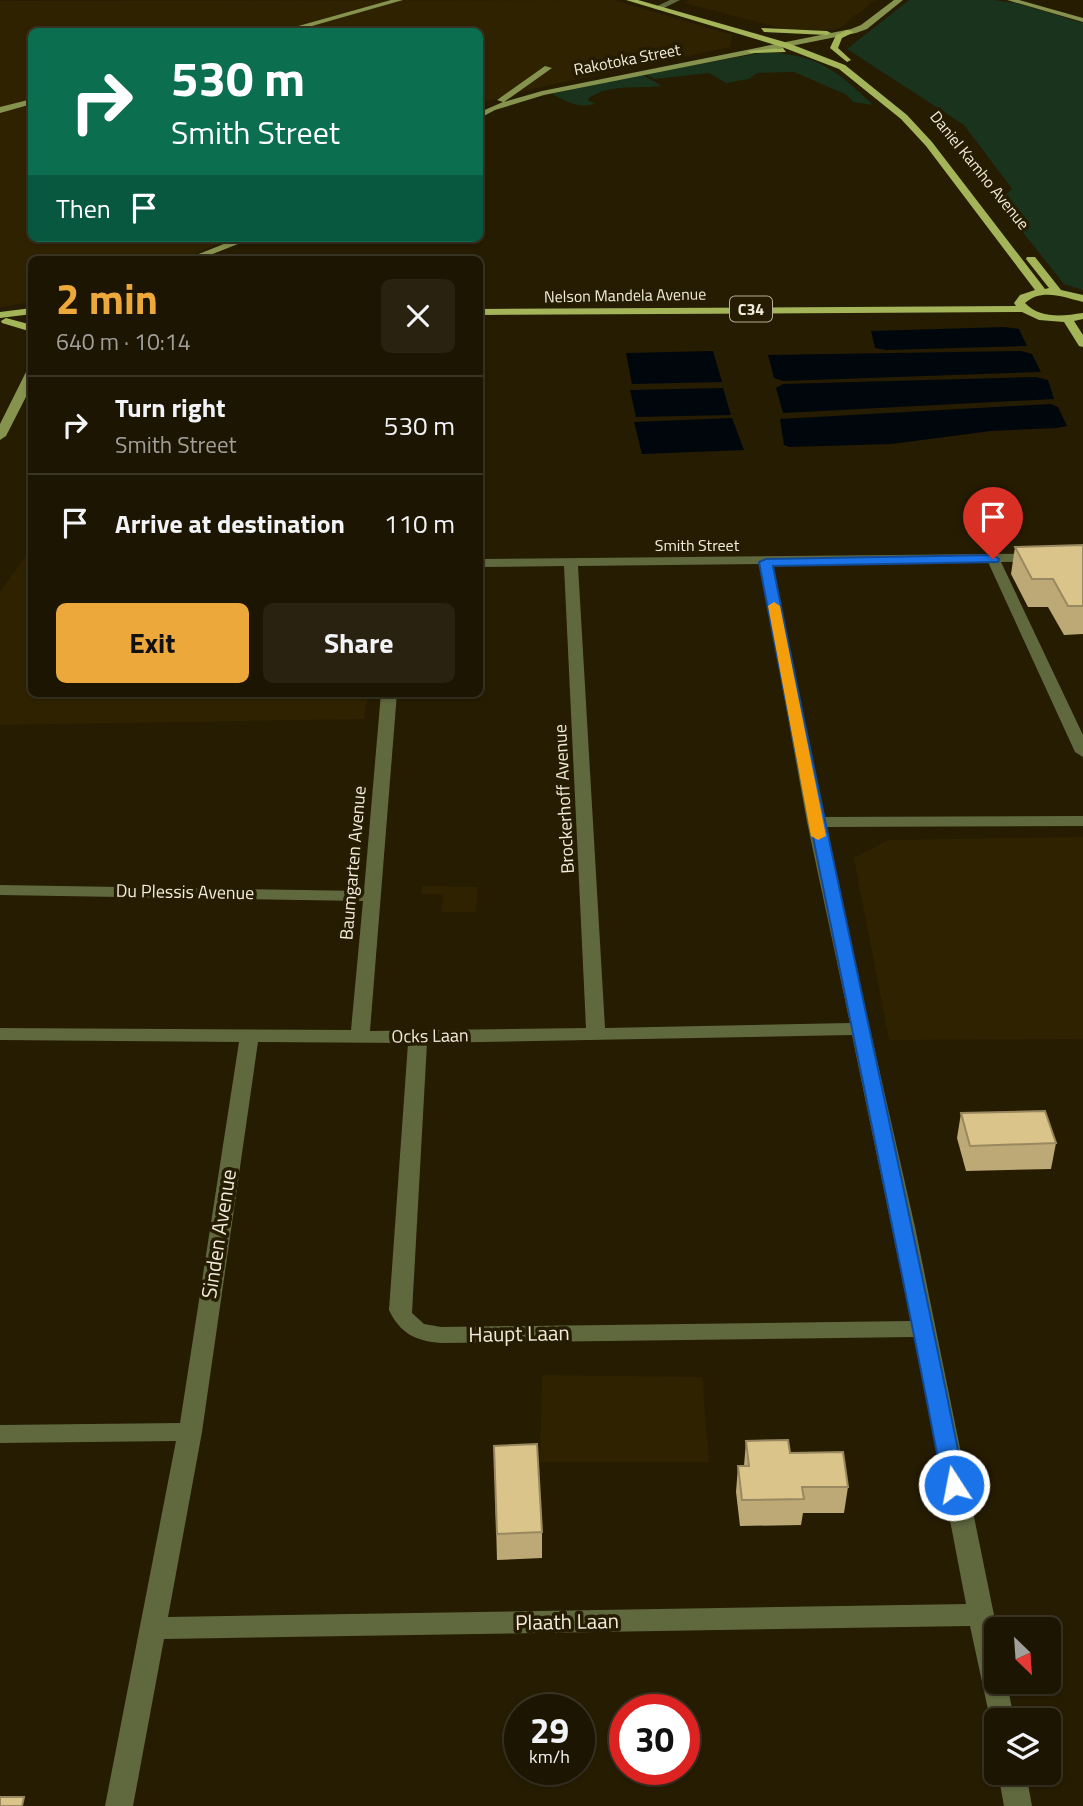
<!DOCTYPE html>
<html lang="en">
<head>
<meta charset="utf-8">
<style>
  :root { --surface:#1c1502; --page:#292211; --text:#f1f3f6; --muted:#a09f99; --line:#3a3424; --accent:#eda83b }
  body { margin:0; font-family:"Titillium Web",sans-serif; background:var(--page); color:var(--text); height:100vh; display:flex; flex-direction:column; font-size:26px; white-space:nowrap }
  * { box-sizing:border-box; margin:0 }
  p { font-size:23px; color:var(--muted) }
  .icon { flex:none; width:38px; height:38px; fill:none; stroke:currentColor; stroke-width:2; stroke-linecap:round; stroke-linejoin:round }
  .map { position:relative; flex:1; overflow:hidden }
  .details { position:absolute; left:28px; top:256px; width:455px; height:441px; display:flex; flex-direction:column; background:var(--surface); border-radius:10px; box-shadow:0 2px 5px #0004,0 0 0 2px var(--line) }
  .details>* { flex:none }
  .banner { position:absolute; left:28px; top:28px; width:455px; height:214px; border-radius:10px; box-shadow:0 2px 5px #0004,0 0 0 2px var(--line); background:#0b6e4f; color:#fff; overflow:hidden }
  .needle { width:46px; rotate:155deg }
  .fabs { position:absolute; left:984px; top:1617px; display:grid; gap:14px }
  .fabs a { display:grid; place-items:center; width:77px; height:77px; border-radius:10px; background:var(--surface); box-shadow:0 2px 5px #0004,0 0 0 2px var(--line); font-size:35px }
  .speed { position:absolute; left:504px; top:1694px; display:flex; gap:14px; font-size:35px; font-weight:700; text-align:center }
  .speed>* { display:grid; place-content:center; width:91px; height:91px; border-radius:50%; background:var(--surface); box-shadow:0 2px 5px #0004,0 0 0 2px var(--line); line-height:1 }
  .speed small { font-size:18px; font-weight:400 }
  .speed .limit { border:10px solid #d22; background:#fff; color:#111 }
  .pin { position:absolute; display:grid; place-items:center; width:60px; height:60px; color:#fff; margin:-72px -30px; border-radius:50% 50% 50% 0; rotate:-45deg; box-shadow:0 0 7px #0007 }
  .pin .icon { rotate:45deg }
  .me { position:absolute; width:77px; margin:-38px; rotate:349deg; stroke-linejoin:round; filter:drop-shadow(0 0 5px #0008) }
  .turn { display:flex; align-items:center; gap:24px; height:147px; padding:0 28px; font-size:32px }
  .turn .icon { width:91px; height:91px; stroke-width:2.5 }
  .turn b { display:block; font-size:49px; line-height:60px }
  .then { display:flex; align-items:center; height:66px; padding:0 28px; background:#0003; gap:14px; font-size:26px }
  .round { display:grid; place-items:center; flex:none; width:74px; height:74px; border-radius:10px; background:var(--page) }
  .head { display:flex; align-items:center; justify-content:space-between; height:119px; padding:0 28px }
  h1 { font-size:42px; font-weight:700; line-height:52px; color:var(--accent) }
  .button { display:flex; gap:14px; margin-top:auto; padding:14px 28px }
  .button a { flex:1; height:80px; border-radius:10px; background:var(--accent); color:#111; font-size:28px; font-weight:700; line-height:80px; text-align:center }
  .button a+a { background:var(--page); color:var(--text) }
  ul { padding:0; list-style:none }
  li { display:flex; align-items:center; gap:21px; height:98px; padding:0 28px; border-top:2px solid var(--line) }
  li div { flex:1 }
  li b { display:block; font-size:26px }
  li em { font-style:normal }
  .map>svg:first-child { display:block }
  .built { fill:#2f2200 }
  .green { fill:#19331d }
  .water { fill:#00070c }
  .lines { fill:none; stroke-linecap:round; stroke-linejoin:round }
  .street { fill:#60683e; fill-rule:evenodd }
  .secondary { fill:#86934e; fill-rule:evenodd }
  .primary { fill:#a4b559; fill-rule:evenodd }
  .wall { fill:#bca976 }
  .building { fill:#dbc489; stroke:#998960; stroke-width:2 }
  .route { fill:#1a73e8; stroke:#114b97; stroke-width:2 }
  .slow { fill:#f59e0b }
  .labels { text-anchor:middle; stroke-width:7; stroke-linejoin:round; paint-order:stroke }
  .far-street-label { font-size:16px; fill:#f1ebdb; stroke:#261c02 }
  .shield { fill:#261c02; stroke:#b4ad9a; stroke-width:2 }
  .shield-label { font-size:16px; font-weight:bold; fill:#f1ebdb }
  .street-label { font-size:18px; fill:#f1ebdb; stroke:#261c02 }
  .near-street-label { font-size:21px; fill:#f1ebdb; stroke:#261c02 }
</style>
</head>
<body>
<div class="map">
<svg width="1083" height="1806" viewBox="0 0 1083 1806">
  <rect width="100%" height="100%" fill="#261c02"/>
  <!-- built -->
  <g class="built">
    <polygon points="614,0 732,35 730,47 518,92 480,103 480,32 32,32 32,238 237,238 179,259 32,259 31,302 0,307 0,1"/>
    <polygon points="688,0 877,0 868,4 870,5 857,15 851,16 853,18 840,28 832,30 784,29 684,3"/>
    <polygon points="27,554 32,554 32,693 368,693 364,719 0,725 0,592"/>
    <polygon points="1083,837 1083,1039 889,1040 854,858 888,840"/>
    <polygon points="422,886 478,887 476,912 441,912 443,894 421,894"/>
    <polygon points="542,1375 702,1377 709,1462 540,1462"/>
  </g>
  <!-- green -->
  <g class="green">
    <polygon points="909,0 993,0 1016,3 1083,23 1083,290 1064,284 998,201 1012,189 964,125 847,49"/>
    <path d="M765,52C819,55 835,69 873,105L853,102L847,95L794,72L757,73L749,79L726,83L709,73L655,79L645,74Z"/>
    <path d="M641,74L662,86C640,89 605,83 587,100L596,104C577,108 569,103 552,94Z"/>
  </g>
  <!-- water -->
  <g class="water">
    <polygon points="1004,327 1019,329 1027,346 886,350 875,348 871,331"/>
    <polygon points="713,351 722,382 632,384 626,353"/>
    <polygon points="1021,351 1032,354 1041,372 783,381 774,378 768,355"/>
    <polygon points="1036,377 1048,380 1054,399 783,413 776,388 783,384"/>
    <polygon points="723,388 731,415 636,417 630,390"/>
    <polygon points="1050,404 1058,407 1067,426 1056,428 991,431 891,444 789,447 784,445 780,419"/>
    <polygon points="732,418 744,450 642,454 634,422"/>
  </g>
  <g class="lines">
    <!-- street -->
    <g class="street">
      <polygon points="670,0 680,0 660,10 653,8"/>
      <path d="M1083,553V561L1001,562L1083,735V757L1075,752L988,562L773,564L822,817L1083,816V826L824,827L915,1227L994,1615L996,1682H1007L1014,1720H996V1730L992,1728L970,1626L164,1639L133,1806H105L176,1441L0,1443V1425L180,1423L239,1042L0,1040V1028L351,1030L363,901L0,895V885L364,891L381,693H397L370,1031L586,1028L564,566L480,567V559ZM760,564L807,822L850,1023L605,1028L578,566ZM852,1035L911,1321L441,1327L424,1324L412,1313L427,1043ZM258,1042L408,1043L389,1310C400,1333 415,1341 441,1343L915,1337L966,1604L168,1617L202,1432Z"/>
      <polygon points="998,1773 1026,1773 1032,1806 1004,1806"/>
    </g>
    <!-- secondary -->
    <g class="secondary">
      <polygon points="391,0 403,0 291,32 277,32"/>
      <polygon points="894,0 903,0 867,29 856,33 544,95 495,110 480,118 480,112 503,102 497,100 545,66 552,68 504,102 542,91 851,29 861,25"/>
      <polygon points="1007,0 1019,0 1083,18 1083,22"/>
      <polygon points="32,99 32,104 0,113 0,107"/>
      <polygon points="239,238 253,238 200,259 186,259"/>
      <polygon points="32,369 32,385 6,436 0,440 0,424 26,372"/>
    </g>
    <!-- primary -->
    <g class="primary">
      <path d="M626,0H638L788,43L845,65L907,115L932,142L1045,289L1049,288L1026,259L1027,257H1035L1061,290L1083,295V302C1064,297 1041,288 1025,303C1040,319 1063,316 1083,313V319L1074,321L1083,335V347L1079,346L1064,322L1039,320L1022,312L480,315V309L1016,306L1014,303L1020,295L1035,290L926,146L901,119L839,69L782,47Z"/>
      <polygon points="761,28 827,31 831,33 827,35 764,32"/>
      <polygon points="847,30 854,32 842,38 838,48 851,60 847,62 830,48 836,35"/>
      <polygon points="783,48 786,52 751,53 747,51"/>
      <polygon points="32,308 32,314 0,318 0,312"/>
      <polygon points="6,318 32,325 32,332 2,323 1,321"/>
    </g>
  </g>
  <!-- wall -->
  <g class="wall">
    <polygon points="1083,545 1083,634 1064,635 1048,607 1028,607 1011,574 1015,547"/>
    <polygon points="961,1113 1056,1143 1051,1169 966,1171 957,1138"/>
    <polygon points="746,1441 790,1453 848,1487 844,1513 803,1513 801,1525 740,1526 736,1492 738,1466 744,1466"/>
    <polygon points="494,1446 542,1532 542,1558 497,1560"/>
  </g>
  <!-- building -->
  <g class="building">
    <polygon points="1083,545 1083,606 1068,606 1053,579 1032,579 1015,547"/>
    <polygon points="1045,1111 1056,1143 970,1146 961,1113"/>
    <polygon points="788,1440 790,1453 843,1452 848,1487 802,1487 804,1499 742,1500 738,1466 749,1466 746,1441"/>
    <polygon points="537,1444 542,1532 497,1534 494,1446"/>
    <polygon points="0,1797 24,1797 22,1806 0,1806"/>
  </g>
  <!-- route -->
  <path class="route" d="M993,555L999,559L998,562L773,566C833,873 904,1178 965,1485L962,1491L954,1494L947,1491L943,1485C885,1177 817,871 759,562L766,559Z"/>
  <!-- slow -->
  <polygon class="slow" points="774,602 780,606 826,836 818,840 811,836 768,606"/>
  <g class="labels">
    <!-- far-street labels -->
    <g class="far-street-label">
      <text transform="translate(627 59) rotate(-11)" y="6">Rakotoka Street</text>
      <text transform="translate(980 170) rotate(51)" y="6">Daniel Kamho Avenue</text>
      <text transform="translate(625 295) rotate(-1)" y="6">Nelson Mandela Avenue</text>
      <text x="697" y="551">Smith Street</text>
    </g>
    <!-- shield labels -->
    <rect class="shield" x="730" y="296.5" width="42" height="25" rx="5"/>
    <g class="shield-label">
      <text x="751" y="315">C34</text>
    </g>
    <!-- street labels -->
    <g class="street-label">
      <text transform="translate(564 799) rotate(-93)" y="6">Brockerhoff Avenue</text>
      <text transform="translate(353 863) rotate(-85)" y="6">Baumgarten Avenue</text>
      <text transform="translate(185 892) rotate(1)" y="6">Du Plessis Avenue</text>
      <text transform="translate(430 1036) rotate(-1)" y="6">Ocks Laan</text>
    </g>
    <!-- near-street labels -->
    <g class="near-street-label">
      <text transform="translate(219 1234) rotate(-81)" y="7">Sinden Avenue</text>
      <text transform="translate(519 1334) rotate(-1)" y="7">Haupt Laan</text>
      <text transform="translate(567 1622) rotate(-1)" y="7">Plaath Laan</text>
    </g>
  </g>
</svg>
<div class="fabs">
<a><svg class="needle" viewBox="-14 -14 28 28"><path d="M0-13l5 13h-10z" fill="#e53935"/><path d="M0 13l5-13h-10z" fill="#a09f99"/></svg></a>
<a><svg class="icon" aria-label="layers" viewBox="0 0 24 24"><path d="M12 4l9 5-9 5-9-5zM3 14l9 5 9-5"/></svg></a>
</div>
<div class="speed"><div>29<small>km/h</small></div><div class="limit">30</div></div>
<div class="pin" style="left:993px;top:559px;background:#d93025"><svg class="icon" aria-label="arrive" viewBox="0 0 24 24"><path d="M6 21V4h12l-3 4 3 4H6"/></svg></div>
<svg class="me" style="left:954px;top:1485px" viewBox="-20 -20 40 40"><circle r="17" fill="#1a73e8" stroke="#fff" stroke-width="3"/><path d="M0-11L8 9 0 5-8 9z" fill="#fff"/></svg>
<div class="banner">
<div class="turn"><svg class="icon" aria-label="right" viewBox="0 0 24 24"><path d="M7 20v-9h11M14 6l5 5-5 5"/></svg><div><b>530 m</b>Smith Street</div></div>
<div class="then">Then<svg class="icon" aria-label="arrive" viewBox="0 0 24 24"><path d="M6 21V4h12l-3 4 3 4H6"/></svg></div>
</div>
<section class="details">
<div class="head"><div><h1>2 min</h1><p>640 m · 10:14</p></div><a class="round"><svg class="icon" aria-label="close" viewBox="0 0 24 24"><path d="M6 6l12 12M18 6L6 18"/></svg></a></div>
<ul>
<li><svg class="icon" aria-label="right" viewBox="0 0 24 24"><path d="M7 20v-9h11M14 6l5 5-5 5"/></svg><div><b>Turn right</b><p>Smith Street</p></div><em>530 m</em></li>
<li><svg class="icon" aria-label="arrive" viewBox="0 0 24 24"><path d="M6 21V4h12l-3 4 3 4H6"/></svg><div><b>Arrive at destination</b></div><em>110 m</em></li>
</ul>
<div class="button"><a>Exit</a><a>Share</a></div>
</section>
</div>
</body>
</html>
